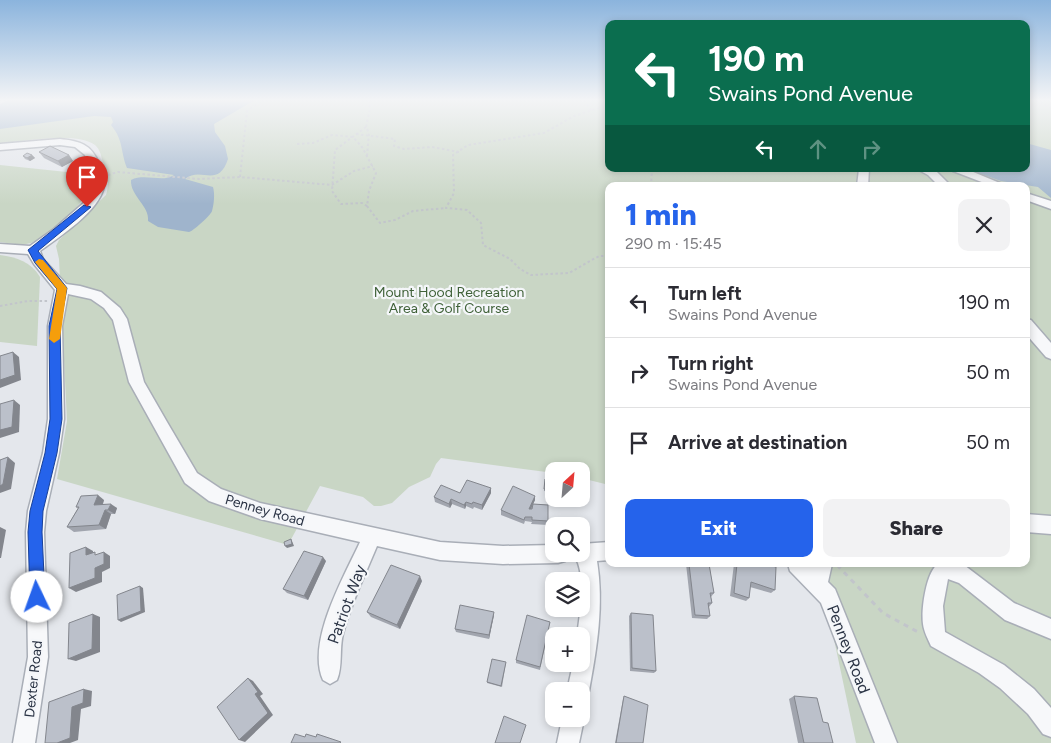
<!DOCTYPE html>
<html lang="en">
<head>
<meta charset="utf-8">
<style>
  :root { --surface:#fff; --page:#f2f2f3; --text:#2b2b33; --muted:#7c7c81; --line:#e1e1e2; --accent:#2563eb }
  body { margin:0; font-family:Figtree,sans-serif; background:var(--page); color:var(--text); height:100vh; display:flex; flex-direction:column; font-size:19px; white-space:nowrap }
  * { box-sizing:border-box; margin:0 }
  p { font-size:16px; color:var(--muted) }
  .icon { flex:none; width:28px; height:28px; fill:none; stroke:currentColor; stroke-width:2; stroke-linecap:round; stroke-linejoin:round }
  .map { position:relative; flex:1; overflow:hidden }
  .panel { position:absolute; left:605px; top:182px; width:425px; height:385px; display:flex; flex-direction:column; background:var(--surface); border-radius:10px; box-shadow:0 2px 8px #0003 }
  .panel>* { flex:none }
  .top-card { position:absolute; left:605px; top:20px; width:425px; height:152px; border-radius:10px; box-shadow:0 2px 8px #0003; background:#0b6e4f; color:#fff; overflow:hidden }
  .needle { width:32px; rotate:26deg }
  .tools { position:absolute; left:545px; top:462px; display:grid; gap:10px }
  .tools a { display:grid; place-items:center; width:45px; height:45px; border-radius:10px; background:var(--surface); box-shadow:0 2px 8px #0003; font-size:25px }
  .pin { position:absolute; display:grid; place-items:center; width:42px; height:42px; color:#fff; margin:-51px -21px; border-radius:50% 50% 50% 0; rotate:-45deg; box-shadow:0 0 5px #0007 }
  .pin .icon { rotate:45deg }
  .me { position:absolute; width:55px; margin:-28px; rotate:357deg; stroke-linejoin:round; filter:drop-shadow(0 0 4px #0008) }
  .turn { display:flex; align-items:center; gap:18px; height:105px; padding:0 20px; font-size:22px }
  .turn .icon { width:65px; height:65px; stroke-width:2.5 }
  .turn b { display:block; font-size:35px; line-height:42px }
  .lanes { display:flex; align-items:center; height:48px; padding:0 20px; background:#0003; justify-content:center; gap:25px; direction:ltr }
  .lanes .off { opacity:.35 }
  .round { display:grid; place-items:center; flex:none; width:52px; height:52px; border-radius:10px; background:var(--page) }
  .summary { display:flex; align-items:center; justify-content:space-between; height:85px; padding:0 20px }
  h1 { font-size:30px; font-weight:800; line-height:38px; color:var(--accent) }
  .action { display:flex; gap:10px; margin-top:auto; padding:10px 20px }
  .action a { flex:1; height:58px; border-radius:10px; background:var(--accent); color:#fff; font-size:20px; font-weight:800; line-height:58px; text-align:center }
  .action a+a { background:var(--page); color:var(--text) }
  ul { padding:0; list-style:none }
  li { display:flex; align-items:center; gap:15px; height:70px; padding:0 20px; border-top:1px solid var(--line) }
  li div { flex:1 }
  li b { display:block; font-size:19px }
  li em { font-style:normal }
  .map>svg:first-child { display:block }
  .green { fill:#c9d6c5 }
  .water { fill:#9fb4cc }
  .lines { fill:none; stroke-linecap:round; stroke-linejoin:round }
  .minor-casing { stroke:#a9aeb7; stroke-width:3 }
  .path-far1 { stroke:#c2c5cb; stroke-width:2; stroke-dasharray:2.5 2.5; stroke-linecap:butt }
  .path { stroke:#c2c5cb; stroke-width:3; stroke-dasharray:5 5; stroke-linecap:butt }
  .minor { fill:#f7f8fa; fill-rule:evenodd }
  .wall { fill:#a1a5ae }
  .shaded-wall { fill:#83868d }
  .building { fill:#bbc0ca; stroke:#83868d }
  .route { fill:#2563eb; stroke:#184099 }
  .slow { fill:#f59e0b }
  .labels { text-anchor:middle; stroke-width:4.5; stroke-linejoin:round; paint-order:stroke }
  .park-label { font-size:14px; fill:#3f6138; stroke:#f4f6f9 }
  .street-label { font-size:14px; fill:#2b3445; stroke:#f4f6f9 }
  .near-street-label { font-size:16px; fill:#2b3445; stroke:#f4f6f9 }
</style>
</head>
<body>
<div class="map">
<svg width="1051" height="743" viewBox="0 0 1051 743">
  <rect width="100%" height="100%" fill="#e4e7ec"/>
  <!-- green -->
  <g class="green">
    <path d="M11,100H609V169H1026V100H1051V743H856L818,564H1026V186H609V485L581,478V471L554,473L441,458L436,464L430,477L409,487L392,503L381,506H374L363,497L320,486L288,545L57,479L67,421L59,259L56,246L59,240L106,195C110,182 107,174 103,162C101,156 100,149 95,145C77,131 22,142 0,143V105Z"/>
    <path d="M0,165L86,174L89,188C85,204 47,237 31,243C21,246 10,243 0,242Z"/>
    <path d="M0,255C17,257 31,262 40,277L37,346L0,342Z"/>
  </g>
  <!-- water -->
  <g class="water">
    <path d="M9,100H255L214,124L215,132L225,146L228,159C218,189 201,166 185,179L213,187C215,194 214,204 212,211C211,215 192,232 189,232L158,227L148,221C150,206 130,196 131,180C145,173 163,183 174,175L127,168C120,150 124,141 111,125L113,122L111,117L94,116L0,129V104Z"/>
    <polygon points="1026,143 1051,150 1051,198 1038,187 1001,181 967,169 1026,169"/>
  </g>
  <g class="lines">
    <!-- minor casing -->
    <g class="minor-casing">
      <g id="minor">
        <path d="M60,139C79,141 92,144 99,164C101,171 105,178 104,186C100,211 59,237 40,251L43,259L66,284L80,286L101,292L120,308L127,319L144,382L167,422L197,473L221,489L260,503L440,542L503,546L554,545V554H567L565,561L558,563L503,564L440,560L377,546C365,575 351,603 343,634C339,649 343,666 337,680L330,684L323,680C306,642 344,577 360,542L260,519L209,501L185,483L129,382L113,320L104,308L91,299L68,294L62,326L64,419L59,453L46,511L44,532L48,657L35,743H13L28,657L26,532L28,511L43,453L48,419V326L55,290L34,264L28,254L0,252V244L30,246L54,229L87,200L92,187L93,177L85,155L75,147L60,145L0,150V144Z"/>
        <polygon points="859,169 869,169 868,186 857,186"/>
        <polygon points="917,169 936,171 951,186 939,186 928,175"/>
        <polygon points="952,169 966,169 1007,186 992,186 953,171"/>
        <polygon points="1026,193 1051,201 1051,209 1026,200"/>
        <polygon points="1026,319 1031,320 1051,343 1051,359 1046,357 1026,334"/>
        <polygon points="1026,514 1051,516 1051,534 1026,532"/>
        <path d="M609,542V560L597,561C604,605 597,648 589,691L586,699L581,700V691H567L573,664H581V636H577C580,615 585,583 578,563C577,560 574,558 572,554H581V544Z"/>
        <polygon points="788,564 810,564 813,567 814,564 832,564 828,582 835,589 897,743 875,743 821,603 790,571"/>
        <path d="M938,564L964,565L1014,603L1051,619V639L1005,620L959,583L948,579L943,606L945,632L1004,665L1034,689L1051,708V737L1043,734L1028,714L1000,688L979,673L931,646C928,639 924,632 923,624C921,610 926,572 938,564Z"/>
        <polygon points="581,712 584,719 579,743 557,743 562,719 581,719"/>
      </g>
    </g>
    <!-- path-far1 -->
    <g class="path-far1">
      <polyline points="584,100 592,111"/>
      <polyline points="604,100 602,107 574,116 544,133 468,145 453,155 454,193 446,208 467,210 481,223 483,245 510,259 520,269 531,275 569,273 599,256 609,256"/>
      <polyline points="1036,100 1051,108"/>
      <polyline points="604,102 609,107"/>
      <polyline points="366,127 335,150 332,191 341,204 362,203 367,206"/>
      <polyline points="356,134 395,139 394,146 404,149 432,147 459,152"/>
      <polyline points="297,144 313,143 332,135 353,137 362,147 376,173 369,191 367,206 380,223 395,220 413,211 446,208"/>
      <polyline points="367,156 369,133 366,127 370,108 369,100"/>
      <polyline points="108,175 118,172 199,179 240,177 332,185 354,171 373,166"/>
      <polyline points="240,177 247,111 263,100"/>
      <polyline points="651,186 652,169"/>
      <polyline points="0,306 28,301 48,301"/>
    </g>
    <!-- path -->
    <polyline class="path" points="837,565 883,613 918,632"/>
    <!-- minor -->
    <use href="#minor" class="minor"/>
  </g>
  <!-- wall -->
  <g class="wall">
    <polygon points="39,152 69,155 73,161 62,167 44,158"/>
    <polygon points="32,155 35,158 30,161 25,159 23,156"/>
    <polygon points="581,477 588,494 587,499 581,498"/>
    <polygon points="545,479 553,480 552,492 544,491"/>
    <polygon points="491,488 491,493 482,510 474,507 473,509 466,506 465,509 452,504 450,508 435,502 434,497"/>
    <polygon points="535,496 535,500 533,504 548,505 548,525 531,524 532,522 525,521 524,524 501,515 501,510"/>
    <polygon points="104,500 103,504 117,508 115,514 111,514 106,529 74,532 67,527 78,508 76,507"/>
    <polygon points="326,561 308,600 287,593 283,589"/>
    <polygon points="686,564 709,564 714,593 711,597 712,603 709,607 710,616 707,619 692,618"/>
    <polygon points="734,564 764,564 775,590 771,593 750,587 749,598 746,601 730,596"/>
    <polygon points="422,581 400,629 371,617 367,612"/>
    <polygon points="631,613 656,671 654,673 630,671 629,616"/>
    <polygon points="494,615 489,639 456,632 455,629"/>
    <polygon points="550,622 540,670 516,663 516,660"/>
    <polygon points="506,662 502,687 487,683 487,682"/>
    <polygon points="624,696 643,743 615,743 623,699"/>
    <polygon points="794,696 823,722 833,743 798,743 789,699"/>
  </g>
  <!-- shaded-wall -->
  <g class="shaded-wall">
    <polygon points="32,155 35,158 30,161 27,158"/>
    <polygon points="69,155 73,161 62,167 58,161"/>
    <polygon points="13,352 19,357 21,380 0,388 0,380"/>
    <polygon points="14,400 20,405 19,432 0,438 0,430"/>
    <polygon points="8,457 15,463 11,489 0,493 0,486"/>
    <polygon points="491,488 491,493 482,510 482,505"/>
    <polygon points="98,495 104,500 101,509 94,505"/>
    <polygon points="535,496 535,500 529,513 529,509"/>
    <polygon points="451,499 452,504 450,508 449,504"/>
    <polygon points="466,502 466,506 465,509 464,505"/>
    <polygon points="111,504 117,508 115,514 108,510"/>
    <polygon points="105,510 111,514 106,529 99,525"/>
    <polygon points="0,527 6,530 1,558 0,558"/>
    <polygon points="291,539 292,541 294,546 287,548 285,546"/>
    <polygon points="86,547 93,551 93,559 86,555"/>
    <polygon points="104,552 110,556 110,568 102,572 102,582 76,592 69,588 95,568"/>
    <polygon points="323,557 326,561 308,600 304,596"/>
    <polygon points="420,576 422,581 400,629 397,625"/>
    <polygon points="140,586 143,588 145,612 121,622 118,620"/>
    <polygon points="494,612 494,615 489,639 489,635"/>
    <polygon points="93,614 100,617 100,652 76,661 68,659"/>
    <polygon points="248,678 253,681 263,694 260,696 273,715 245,742 239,740 255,694"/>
    <polygon points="84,689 92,691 91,706 81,709 78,740 70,743 57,743 72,707"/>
  </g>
  <!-- building -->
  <g class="building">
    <polygon points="50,146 69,155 58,161 39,152"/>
    <polygon points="27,153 32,155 27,158 23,156"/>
    <polygon points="13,352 15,375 0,380 0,356"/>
    <polygon points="14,400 12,427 0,430 0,404"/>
    <polygon points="8,457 3,484 0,486 0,460"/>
    <polygon points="581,477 589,478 588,494 581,493"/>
    <polygon points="545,479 553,480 552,490 544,489"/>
    <polygon points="467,480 491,488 482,505 473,502 472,504 466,502 464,505 451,499 449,504 434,497 441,485 460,493"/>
    <polygon points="513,486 535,496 529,509 532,509 533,504 548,505 548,521 532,520 532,517 525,517 524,520 501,510"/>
    <polygon points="98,495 94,505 111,504 108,510 105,510 99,525 67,527 79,507 76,507 81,496"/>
    <polygon points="291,539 292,544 285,546 284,542"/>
    <polygon points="86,547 86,555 95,552 95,555 104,552 104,564 95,568 95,578 69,588 70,553"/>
    <polygon points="304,551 323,557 304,596 283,589"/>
    <polygon points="689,564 709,564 714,593 710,593 712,603 708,603 710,616 695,615"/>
    <polygon points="737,564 764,564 776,567 775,590 751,582 749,598 734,593"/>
    <polygon points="391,565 420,576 397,625 367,612"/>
    <polygon points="140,586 141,611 118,620 117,595"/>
    <polygon points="460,605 494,612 489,635 455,629"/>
    <polygon points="631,613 653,615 656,671 632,668"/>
    <polygon points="93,614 92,649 68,659 69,623"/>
    <polygon points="527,615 550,622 540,667 516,660"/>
    <polygon points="492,659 506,662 501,686 487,682"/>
    <polygon points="248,678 258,692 255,694 268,713 239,740 217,707"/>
    <polygon points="84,689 83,703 72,707 70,738 57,743 45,743 49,702"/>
    <polygon points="624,696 648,705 643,743 616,743"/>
    <polygon points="794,696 817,698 823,722 828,723 833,743 804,743"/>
    <polygon points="504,716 526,725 520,743 495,743"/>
    <polygon points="295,734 305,737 306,734 316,737 317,734 341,742 340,743 291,743"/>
  </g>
  <!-- sky -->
  <linearGradient id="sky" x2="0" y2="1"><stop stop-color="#8bb4dd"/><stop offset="0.49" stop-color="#f3f4f6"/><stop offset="1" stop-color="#f3f4f6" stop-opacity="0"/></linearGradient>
  <rect width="1051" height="204" fill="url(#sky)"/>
  <!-- route -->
  <polygon class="route" points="84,205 91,207 38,251 67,288 60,326 62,419 57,453 43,511 42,532 45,597 43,602 37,605 32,602 30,597 28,532 30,511 45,453 50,419 49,326 57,289 35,263 28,250"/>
  <!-- slow -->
  <polygon class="slow" points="39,259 43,260 67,288 60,339 54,343 49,339 57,289 35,262"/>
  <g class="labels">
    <!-- park labels -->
    <g class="park-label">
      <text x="449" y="297">Mount Hood Recreation<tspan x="449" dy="16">Area &amp; Golf Course</tspan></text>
    </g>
    <!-- street labels -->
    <g class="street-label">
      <text transform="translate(265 510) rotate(16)" y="5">Penney Road</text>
      <text transform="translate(33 679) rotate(-84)" y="5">Dexter Road</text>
    </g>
    <!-- near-street labels -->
    <g class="near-street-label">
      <text transform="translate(346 604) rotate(-70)" y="6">Patriot Way</text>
      <text transform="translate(849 649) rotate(69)" y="6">Penney Road</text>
    </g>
  </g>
</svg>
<div class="tools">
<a><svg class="needle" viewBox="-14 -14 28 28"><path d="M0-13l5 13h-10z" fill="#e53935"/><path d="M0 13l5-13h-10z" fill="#7c7c81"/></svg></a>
<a><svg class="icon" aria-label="search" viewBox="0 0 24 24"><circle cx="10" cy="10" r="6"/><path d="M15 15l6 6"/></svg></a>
<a><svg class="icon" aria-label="layers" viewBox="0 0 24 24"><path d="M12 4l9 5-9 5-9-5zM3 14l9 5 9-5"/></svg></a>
<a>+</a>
<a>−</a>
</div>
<div class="pin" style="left:87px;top:207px;background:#d93025"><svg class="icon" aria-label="arrive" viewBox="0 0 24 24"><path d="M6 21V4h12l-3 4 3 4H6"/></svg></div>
<svg class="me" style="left:37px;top:597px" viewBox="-20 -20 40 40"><circle r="19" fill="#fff"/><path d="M0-13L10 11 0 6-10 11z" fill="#2563eb"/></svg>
<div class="top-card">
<div class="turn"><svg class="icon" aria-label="left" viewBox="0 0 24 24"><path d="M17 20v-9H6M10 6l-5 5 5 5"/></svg><div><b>190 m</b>Swains Pond Avenue</div></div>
<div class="lanes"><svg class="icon" aria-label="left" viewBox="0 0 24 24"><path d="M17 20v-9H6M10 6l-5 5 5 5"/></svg><svg class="icon off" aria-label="ahead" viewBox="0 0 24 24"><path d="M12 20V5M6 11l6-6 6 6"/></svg><svg class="icon off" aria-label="right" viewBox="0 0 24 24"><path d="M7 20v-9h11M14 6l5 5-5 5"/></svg></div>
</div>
<section class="panel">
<div class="summary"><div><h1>1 min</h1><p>290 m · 15:45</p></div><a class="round"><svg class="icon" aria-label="close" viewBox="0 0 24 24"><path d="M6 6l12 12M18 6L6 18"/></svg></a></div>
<ul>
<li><svg class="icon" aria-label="left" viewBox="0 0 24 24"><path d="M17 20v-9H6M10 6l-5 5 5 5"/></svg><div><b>Turn left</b><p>Swains Pond Avenue</p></div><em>190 m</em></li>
<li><svg class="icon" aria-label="right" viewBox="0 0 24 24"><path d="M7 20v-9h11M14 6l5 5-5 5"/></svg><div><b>Turn right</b><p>Swains Pond Avenue</p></div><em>50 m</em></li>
<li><svg class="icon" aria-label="arrive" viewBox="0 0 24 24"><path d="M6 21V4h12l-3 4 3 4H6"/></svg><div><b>Arrive at destination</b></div><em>50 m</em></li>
</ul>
<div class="action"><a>Exit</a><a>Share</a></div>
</section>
</div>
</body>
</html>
